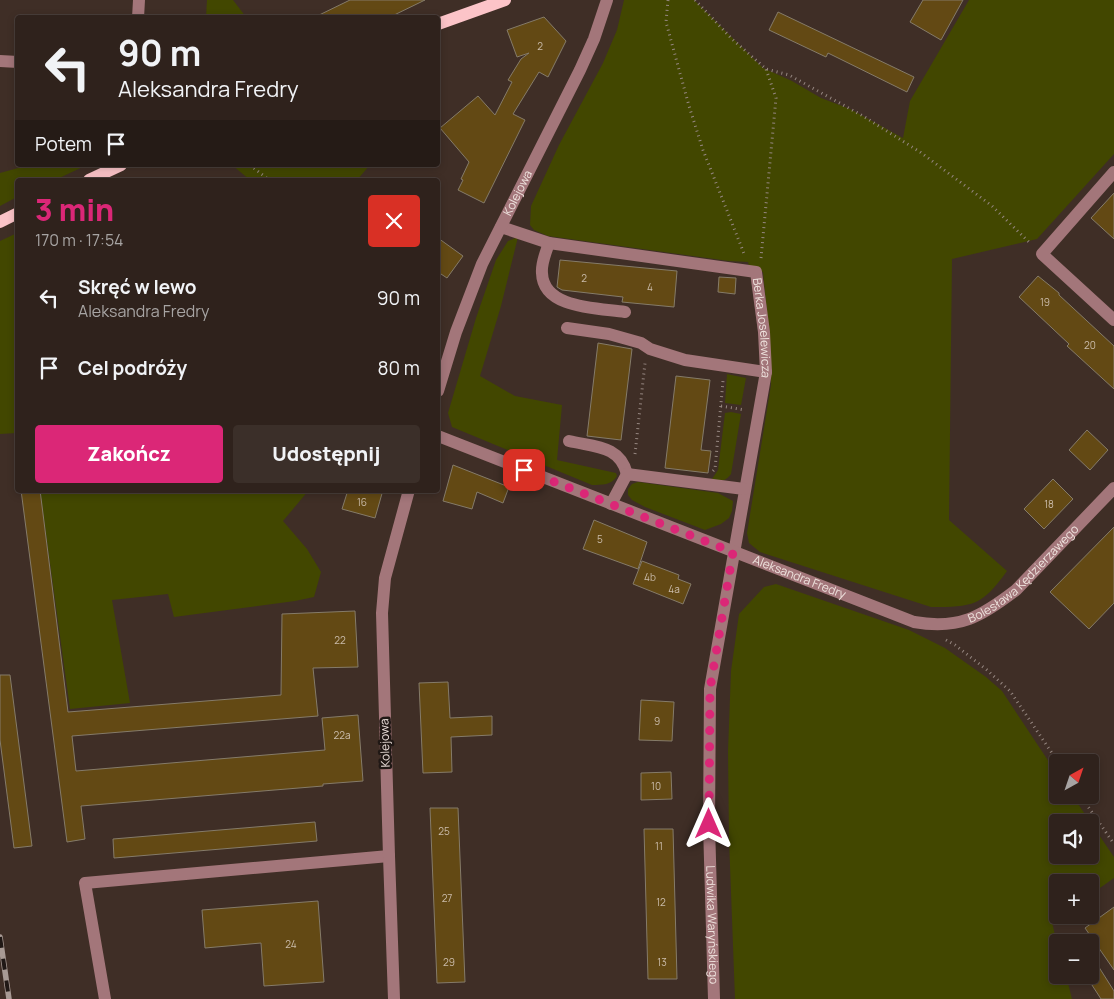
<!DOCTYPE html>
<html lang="pl">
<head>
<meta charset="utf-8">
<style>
  :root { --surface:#2f221c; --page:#3b2f29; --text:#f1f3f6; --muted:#a7a4a3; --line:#4a3f3b; --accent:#db2777 }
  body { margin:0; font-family:Manrope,sans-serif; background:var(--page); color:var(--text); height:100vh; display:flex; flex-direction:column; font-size:19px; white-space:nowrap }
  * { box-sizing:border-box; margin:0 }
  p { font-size:16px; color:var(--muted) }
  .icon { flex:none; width:28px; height:28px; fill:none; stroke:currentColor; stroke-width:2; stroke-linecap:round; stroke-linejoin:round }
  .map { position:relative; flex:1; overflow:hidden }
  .panel { position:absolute; left:15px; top:178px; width:425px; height:315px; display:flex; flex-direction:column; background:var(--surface); border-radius:5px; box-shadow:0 2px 8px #0003,0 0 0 1px var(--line) }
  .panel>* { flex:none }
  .guide { position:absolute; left:15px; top:15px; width:425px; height:152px; border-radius:5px; box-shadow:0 2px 8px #0003,0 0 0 1px var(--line); background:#2f221c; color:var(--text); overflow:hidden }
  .needle { width:32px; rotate:40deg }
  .controls { position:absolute; left:1049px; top:754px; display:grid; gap:10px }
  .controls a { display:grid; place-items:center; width:50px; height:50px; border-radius:5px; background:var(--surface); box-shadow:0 2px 8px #0003,0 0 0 1px var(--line); font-size:25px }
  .pin { position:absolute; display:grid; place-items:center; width:42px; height:42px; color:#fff; margin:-21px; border-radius:10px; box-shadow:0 2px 8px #0006 }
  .me { position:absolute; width:55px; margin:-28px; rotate:0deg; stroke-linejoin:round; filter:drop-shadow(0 0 4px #0008) }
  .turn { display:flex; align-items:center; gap:18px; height:105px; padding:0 20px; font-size:22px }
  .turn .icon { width:65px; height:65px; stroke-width:2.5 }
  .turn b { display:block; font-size:35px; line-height:42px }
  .then { display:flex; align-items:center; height:48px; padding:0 20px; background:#0003; gap:10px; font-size:19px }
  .round { display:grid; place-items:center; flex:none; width:52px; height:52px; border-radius:5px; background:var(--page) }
  .headline { display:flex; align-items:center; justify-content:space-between; height:85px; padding:0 20px }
  h1 { font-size:30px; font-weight:800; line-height:38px; color:var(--accent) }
  .primary-button { display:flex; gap:10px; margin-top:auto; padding:10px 20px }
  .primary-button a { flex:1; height:58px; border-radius:5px; background:var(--accent); color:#fff; font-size:20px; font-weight:800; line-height:58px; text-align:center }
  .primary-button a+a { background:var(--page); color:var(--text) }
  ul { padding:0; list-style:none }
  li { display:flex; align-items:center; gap:15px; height:70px; padding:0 20px }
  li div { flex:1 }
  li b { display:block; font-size:19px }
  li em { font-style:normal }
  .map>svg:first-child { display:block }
  .green { fill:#424700; fill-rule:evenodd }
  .building { fill:#634914; stroke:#857b69 }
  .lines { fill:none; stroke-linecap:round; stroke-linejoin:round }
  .path { stroke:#968781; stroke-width:3; stroke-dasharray:1 4; stroke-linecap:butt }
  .minor { stroke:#a3767a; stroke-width:12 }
  .major { stroke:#fcc4c8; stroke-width:12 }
  .rail-casing { stroke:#a89a94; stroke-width:5.5 }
  .rail { stroke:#201815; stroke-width:4; stroke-dasharray:11; stroke-linecap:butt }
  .route { stroke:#db2777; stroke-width:9; stroke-dasharray:0 16.2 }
  .labels { text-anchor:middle; stroke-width:5; stroke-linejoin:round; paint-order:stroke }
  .number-label { font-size:10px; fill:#cbbcab }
  .street-label { font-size:12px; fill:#eee2dd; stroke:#201815 }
</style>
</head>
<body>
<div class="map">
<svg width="1114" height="999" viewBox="0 0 1114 999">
  <rect width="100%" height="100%" fill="#3f2e26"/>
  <!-- green -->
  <g class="green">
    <polygon points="207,0 233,0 246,17 206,17"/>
    <path d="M624,0H694L763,68L792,81L821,98L850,109L903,138L910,101L969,0H1114V154L1037,239L952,259L949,520L1007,571C982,606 973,607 931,607L760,552L749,543L747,533L771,385L769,332L763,272L750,270L748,262L729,261L548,236L534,230L530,225L531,206L559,145L603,63L617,30Z"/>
    <polygon points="29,165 87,165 55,180 18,180 17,197 0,206 0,173"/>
    <polygon points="232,165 370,165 357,180 250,180"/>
    <polygon points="17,233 17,433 0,434 0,241"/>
    <path d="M518,237L501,306L480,376L515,396L562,405L557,460L616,473L617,476C612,485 602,485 592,485L452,427L448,413L476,318L496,260L508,241Z"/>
    <polygon points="727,374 746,378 741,405 725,403"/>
    <path d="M731,412L741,414L731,474C725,482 721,481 712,479L718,470L725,413Z"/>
    <polygon points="638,482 718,493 733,501 732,511 729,518 721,524 705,530 645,507 632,500 628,495 628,489 632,484"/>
    <polygon points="40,490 309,490 283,521 307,549 321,572 314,597 295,601 174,617 168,594 112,600 130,703 70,709"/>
    <path d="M776,584L909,630L945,648L986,677L1002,691L1057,774L1058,795H1072L1114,857V878L1090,895V882H1058V915H1062L1052,922L1057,944L1058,975H1066L1072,999H735L729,839L728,751L731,671L739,614L764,587ZM1058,822H1090V855H1058Z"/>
  </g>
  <!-- building -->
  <g class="building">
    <polygon points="350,0 425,0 388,18 313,18"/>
    <polygon points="923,0 963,0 941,40 910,22"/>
    <polygon points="778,12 914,77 907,92 828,53 826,57 769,30"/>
    <polygon points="544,17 566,41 548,77 539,72 513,114 525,120 484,203 458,190 463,180 461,179 469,162 440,128 478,96 495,115 512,82 508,80 521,59 529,53 517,57 507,30"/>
    <polygon points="1114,193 1114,239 1091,218"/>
    <polygon points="438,238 463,256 447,278 438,272"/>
    <polygon points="560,260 677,271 674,307 622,302 623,297 562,290 557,287"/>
    <polygon points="1038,276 1059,293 1059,295 1114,346 1114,389 1067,346 1069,344 1019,297"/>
    <polygon points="719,277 736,278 735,294 718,292"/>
    <polygon points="598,343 632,349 621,440 587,436"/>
    <polygon points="676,376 710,380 701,450 711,451 708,473 665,468"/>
    <polygon points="1087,430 1108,450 1090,470 1069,450"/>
    <polygon points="453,465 509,487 503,503 477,492 472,509 443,501"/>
    <polygon points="1053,479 1073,499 1044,529 1024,509"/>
    <polygon points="21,490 40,490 68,712 281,695 282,614 355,611 358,667 313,668 318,716 72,736 76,771 325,750 322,718 358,715 363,781 323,784 323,786 81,806 85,839 67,842"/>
    <polygon points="348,490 383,490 375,518 342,509"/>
    <polygon points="594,520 647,542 638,569 583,549"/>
    <polygon points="1114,527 1114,603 1089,629 1050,592"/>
    <polygon points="642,561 679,575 678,579 691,584 683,604 633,584"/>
    <polygon points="0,675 10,675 32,846 14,848 0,740"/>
    <polygon points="448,682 450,718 492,716 492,735 451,737 452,772 423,773 419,683"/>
    <polygon points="641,700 674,702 672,741 639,740"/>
    <polygon points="671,772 672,799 641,800 641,773"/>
    <polygon points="430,808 458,808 465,982 437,983"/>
    <polygon points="315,822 317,841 114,858 113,839"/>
    <polygon points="644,829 673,829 677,979 648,979"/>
    <polygon points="318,901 324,982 264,986 261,943 205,948 202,910"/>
    <polygon points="1114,907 1114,970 1085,928"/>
    <polygon points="1090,953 1114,991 1114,999 1101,999 1090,982"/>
  </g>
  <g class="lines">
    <!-- path -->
    <g class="path">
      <polyline points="668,0 666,22 689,106 703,150 745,256"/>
      <polyline points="695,0 732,39 766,69 789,75 863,116 920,152 992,206 1031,244"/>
      <polyline points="250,165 269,180"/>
      <polyline points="761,258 776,98 766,69"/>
      <polyline points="721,406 745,410"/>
      <polyline points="635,454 645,363"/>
      <polyline points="713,471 715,469 723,381"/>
      <polyline points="946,640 955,645 987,670 1010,691 1058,762"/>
      <polyline points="1080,795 1114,844"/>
    </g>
    <!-- minor -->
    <g class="minor">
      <polyline points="138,18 139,0"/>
      <polyline points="0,61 18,62"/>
      <polyline points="1114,172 1042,254 1114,320"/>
      <path id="s1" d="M501,227L549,243L756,272L764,332L766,372L710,689L709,825L714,999"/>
      <path d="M549,243C546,252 541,263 542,273C543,309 598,308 625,312"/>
      <polyline points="567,328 609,334 641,343 650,349 685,360 766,372"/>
      <path id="s2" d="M438,391L456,332L482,264L580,70L594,39L607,0"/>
      <path id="s3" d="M438,436L914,622C959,630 981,617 1016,590L1114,488"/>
      <path d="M569,441C594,447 620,445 627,474"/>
      <polyline points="611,504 627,474 744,489"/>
      <polyline points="105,999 85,883 389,856"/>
      <polyline points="394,999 389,856 382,613 385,578 409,490"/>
    </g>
    <!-- major -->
    <g class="major">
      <polyline points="438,24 505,0"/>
      <polyline points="89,180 121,165"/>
      <polyline points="0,222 18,213"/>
    </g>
    <!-- rail casing -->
    <g class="rail-casing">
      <polyline id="rail" points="0,937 9,999"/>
    </g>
    <!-- rail -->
    <use href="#rail" class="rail"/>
  </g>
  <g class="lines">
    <!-- route -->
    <polyline class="route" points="524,470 733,552 710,689 709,824"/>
  </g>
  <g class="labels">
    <!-- number labels -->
    <g class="number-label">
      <text x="540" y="50">2</text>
      <text x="584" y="282">2</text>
      <text x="650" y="291">4</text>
      <text x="1045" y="306">19</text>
      <text x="1090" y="349">20</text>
      <text x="362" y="506">16</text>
      <text x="1049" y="508">18</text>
      <text x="600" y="543">5</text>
      <text x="650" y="581">4b</text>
      <text x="674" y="593">4a</text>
      <text x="340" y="644">22</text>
      <text x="657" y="725">9</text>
      <text x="342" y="739">22a</text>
      <text x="656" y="790">10</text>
      <text x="444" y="835">25</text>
      <text x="659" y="850">11</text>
      <text x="447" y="902">27</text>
      <text x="661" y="906">12</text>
      <text x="291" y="948">24</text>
      <text x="449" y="966">29</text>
      <text x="662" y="966">13</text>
    </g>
    <!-- street labels -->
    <g class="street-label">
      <text dy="4" stroke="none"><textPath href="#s2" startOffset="214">Kolejowa</textPath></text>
      <text dy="4" stroke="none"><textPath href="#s1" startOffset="316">Berka Joselewicza</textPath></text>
      <text dy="4" stroke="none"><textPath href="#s3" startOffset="638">Bolesława Kędzierzawego</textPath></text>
      <text dy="4" stroke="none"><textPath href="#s3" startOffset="388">Aleksandra Fredry</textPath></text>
      <text transform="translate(385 743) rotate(-92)" y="4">Kolejowa</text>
      <text dy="4" stroke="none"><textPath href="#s1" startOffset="918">Ludwika Waryńskiego</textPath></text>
    </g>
  </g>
</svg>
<div class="controls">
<a><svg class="needle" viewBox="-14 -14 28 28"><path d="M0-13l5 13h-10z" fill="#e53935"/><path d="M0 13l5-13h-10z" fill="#a7a4a3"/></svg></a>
<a><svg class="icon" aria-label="sound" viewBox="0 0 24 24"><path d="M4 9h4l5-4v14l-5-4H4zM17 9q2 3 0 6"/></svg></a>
<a>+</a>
<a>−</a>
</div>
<div class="pin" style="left:524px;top:470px;background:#d93025"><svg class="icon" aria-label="arrive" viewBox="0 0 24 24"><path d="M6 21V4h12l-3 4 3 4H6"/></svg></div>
<svg class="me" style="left:709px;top:824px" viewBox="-20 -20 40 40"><path d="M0-17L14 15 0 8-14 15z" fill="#db2777" stroke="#fff" stroke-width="4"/></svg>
<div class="guide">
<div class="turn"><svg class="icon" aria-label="left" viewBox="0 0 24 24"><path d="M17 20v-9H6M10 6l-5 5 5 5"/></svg><div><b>90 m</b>Aleksandra Fredry</div></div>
<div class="then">Potem<svg class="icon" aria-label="arrive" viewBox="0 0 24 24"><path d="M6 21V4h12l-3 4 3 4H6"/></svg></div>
</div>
<section class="panel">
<div class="headline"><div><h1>3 min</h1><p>170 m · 17:54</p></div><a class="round" style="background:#d93025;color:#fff"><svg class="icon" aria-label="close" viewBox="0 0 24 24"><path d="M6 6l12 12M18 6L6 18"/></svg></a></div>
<ul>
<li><svg class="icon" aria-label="left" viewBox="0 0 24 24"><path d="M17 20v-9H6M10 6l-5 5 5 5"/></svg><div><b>Skręć w lewo</b><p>Aleksandra Fredry</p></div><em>90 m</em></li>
<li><svg class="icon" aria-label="arrive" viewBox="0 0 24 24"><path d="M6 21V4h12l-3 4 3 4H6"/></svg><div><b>Cel podróży</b></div><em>80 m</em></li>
</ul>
<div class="primary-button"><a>Zakończ</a><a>Udostępnij</a></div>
</section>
</div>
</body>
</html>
